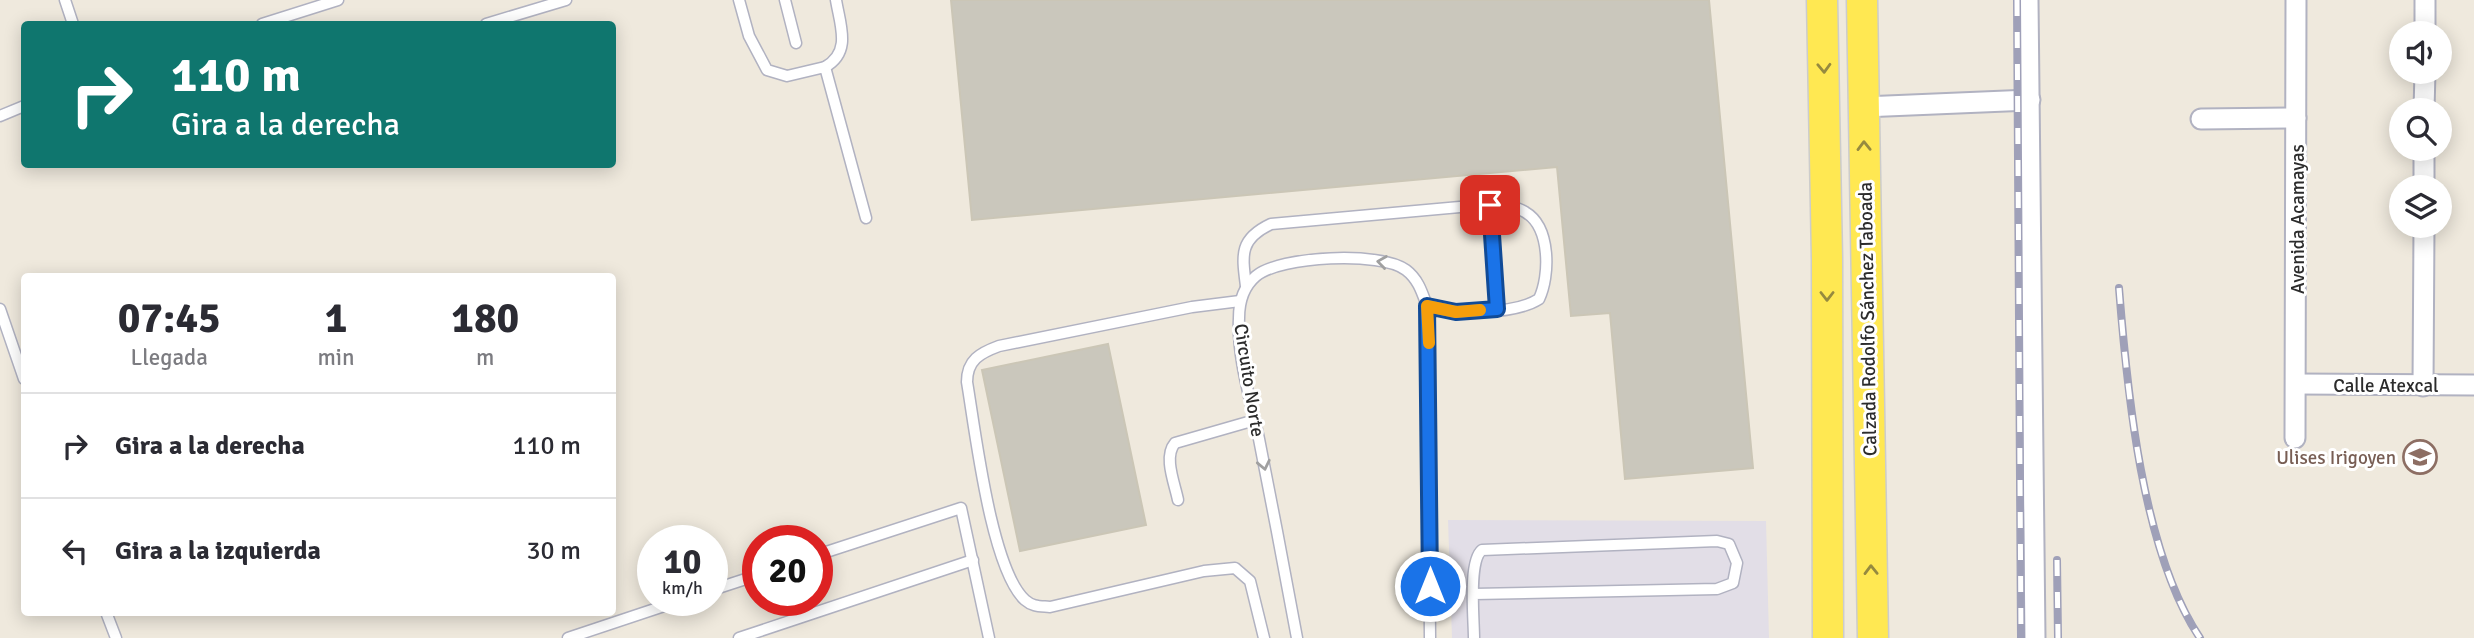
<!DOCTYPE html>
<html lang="es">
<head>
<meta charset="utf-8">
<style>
  :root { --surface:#fff; --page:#f7f7f7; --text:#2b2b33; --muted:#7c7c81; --line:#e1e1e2 }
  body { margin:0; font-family:Signika,sans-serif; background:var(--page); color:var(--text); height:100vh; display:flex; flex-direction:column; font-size:26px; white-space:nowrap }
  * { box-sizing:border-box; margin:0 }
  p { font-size:23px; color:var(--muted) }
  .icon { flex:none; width:38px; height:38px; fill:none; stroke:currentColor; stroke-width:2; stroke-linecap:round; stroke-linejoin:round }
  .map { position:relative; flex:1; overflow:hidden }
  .panel { position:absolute; left:21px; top:273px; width:595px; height:343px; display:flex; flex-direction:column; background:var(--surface); border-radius:7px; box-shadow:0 4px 18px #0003 }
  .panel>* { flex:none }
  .banner { position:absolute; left:21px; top:21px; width:595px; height:147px; border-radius:7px; box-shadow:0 4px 18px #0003; background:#0f766e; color:#fff; overflow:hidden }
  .tools { position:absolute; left:2389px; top:21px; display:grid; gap:14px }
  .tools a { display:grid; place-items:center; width:63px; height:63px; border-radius:50%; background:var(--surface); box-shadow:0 4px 18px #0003; font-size:35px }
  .speed { position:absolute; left:637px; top:525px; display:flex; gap:14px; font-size:35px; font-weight:700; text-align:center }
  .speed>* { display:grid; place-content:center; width:91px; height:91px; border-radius:50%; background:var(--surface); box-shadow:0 4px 18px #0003; line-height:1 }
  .speed small { font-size:18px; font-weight:400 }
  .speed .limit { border:10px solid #d22; background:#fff; color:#111 }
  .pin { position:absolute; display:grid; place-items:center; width:60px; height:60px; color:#fff; margin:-30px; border-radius:14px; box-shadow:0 4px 10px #0006 }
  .me { position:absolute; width:77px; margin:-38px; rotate:0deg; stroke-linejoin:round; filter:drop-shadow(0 0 5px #0008) }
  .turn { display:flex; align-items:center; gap:24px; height:147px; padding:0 35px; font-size:32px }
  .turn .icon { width:91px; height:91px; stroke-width:2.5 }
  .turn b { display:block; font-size:49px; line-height:60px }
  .eta { display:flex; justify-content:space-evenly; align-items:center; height:119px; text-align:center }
  .eta b { font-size:42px; font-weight:700; line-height:49px }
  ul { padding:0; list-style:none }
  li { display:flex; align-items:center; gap:21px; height:105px; padding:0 35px; border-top:2px solid var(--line) }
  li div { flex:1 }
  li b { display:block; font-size:26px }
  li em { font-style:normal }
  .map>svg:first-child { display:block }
  .industrial { fill:#e2dee7 }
  .building { fill:#cac7bc; stroke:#cbc6b6; stroke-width:2 }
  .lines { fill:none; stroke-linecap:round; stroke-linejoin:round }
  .lane-casing { stroke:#b1b2c1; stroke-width:13 }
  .street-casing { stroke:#b1b2c1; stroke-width:23 }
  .primary-casing { stroke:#ccc; stroke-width:33 }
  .lane { stroke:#fff; stroke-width:10 }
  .street { stroke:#fff; stroke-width:19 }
  .primary { stroke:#ffe852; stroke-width:30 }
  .rail-casing { stroke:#9fa0b8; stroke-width:8 }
  .rail { stroke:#fff; stroke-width:5; stroke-dasharray:16; stroke-linecap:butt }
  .oneway { stroke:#968a3f }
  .oneway2 { stroke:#a0a0a0 }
  .route-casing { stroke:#114b97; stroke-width:18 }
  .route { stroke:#1a73e8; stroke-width:12 }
  .slow { stroke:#f59e0b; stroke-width:12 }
  .labels { text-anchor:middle; stroke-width:6; stroke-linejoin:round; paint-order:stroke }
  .street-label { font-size:19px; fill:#2c2c2c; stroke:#fff }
  .education-label { font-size:19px; fill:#785e54; stroke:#fff; text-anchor:end }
</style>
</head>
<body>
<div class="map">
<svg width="2474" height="638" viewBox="0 0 2474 638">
  <rect width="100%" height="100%" fill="#efe9dd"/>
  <!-- industrial -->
  <polygon class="industrial" points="1448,520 1766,521 1769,638 1452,638"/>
  <!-- building -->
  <g class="building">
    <polygon points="951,0 1709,0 1753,468 1625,479 1610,313 1571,316 1557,167 972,220"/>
    <polygon points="1108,344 1146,525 1020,551 982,370"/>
  </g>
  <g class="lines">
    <!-- lane casing -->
    <g class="lane-casing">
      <g id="lane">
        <polyline points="65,0 73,24"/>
        <polyline points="739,0 749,36 767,70 787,76 825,67 866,218"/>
        <polyline points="785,0 796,43"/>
        <polyline points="262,24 338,0"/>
        <polyline points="486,24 566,0"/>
        <path d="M825,67C852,52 840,25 836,0"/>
        <polyline points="0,116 24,106"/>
        <polyline points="1490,205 1497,309"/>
        <path d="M1246,286C1242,255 1239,239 1271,224L1482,205C1496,206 1513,204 1525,212C1551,227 1550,276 1539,299C1514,315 1455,314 1427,306"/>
        <path d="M1240,301L1192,307L999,346C980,353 967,360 967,382C975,429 991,569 1025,600C1033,607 1040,606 1050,607L1204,571L1235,568L1250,581L1264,638"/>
        <polyline points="0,309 24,379"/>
        <path d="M1178,500C1175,484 1163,457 1175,443L1255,420"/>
        <polyline points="817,555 961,508 989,638"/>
        <polyline points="712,590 758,575"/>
        <path d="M1474,594L1717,589L1733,583L1737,563L1729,544L1717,541L1482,550C1468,561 1474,619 1474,638"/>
        <polyline points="106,612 116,638"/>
        <polyline points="568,638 682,600"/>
        <polyline points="739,638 973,560"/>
        <path d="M1297,638C1285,572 1272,505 1259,439C1251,401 1237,358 1239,318C1239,302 1243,287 1256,276C1280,256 1381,251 1406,270C1418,279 1422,292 1427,306L1430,638"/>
      </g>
    </g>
    <!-- street casing -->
    <g class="street-casing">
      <g id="street">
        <polyline points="2028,0 2035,638"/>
        <polyline points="2425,33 2425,0"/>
        <polyline points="1863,107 2030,100"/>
        <polyline points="2424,110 2425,72"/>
        <polyline points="2201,119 2296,118"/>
        <polyline points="2424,187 2424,149"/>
        <polyline points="2297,384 2474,385"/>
        <polyline points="2423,386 2424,226"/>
        <polyline points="2295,438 2296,0"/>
      </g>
    </g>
    <!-- primary casing -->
    <g class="primary-casing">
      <g id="primary">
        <polyline points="1822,0 1827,259 1828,638"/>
        <polyline points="1862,0 1873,638"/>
      </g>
    </g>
    <!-- lane -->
    <use href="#lane" class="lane"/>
    <!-- street -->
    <use href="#street" class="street"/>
    <!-- primary -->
    <use href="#primary" class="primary"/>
    <!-- rail casing -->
    <g class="rail-casing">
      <g id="rail">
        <polyline points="2017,0 2021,638"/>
        <path d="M2119,288C2127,390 2142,552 2200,638"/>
        <polyline points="2057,560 2058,638"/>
      </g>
    </g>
    <!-- rail -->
    <use href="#rail" class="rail"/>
  </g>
  <!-- one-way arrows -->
  <defs><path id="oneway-chevron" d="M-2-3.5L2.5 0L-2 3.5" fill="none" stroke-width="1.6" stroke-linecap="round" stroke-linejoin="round" transform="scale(1.75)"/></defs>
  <g class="oneway">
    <use href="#oneway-chevron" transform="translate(1824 68) rotate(88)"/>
    <use href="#oneway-chevron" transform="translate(1864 146) rotate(-91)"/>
    <use href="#oneway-chevron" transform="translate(1827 296) rotate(90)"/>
    <use href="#oneway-chevron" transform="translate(1871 570) rotate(-91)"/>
  </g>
  <g class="oneway2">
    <use href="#oneway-chevron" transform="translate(1382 262) rotate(-172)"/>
    <use href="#oneway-chevron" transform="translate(1264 465) rotate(78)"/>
  </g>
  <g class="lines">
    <!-- route casing -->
    <g class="route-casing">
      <polyline id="route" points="1430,586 1427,306 1456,312 1497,309 1490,205"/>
    </g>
    <!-- route -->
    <use href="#route" class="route"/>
    <!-- slow -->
    <polyline class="slow" points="1429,343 1427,306 1456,312 1480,310"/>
  </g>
  <!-- icons -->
  <defs>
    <g id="school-ring" transform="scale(1.75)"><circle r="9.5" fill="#fff" stroke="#8d6e63" stroke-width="1.5"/><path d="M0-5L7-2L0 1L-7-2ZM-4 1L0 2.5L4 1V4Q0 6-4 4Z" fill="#8d6e63"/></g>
  </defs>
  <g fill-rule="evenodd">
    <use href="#school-ring" x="2420" y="457"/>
  </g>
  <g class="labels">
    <!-- street labels -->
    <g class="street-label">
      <text transform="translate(2297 219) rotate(-90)" y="7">Avenida Acamayas</text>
      <text transform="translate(1867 319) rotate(-91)" y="7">Calzada Rodolfo Sánchez Taboada</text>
      <text transform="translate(1250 380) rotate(81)" y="7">Circuito Norte</text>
      <text x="2386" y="392">Calle Atexcal</text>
    </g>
    <!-- education labels -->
    <g class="education-label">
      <text x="2396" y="464">Ulises Irigoyen</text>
    </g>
  </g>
</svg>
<div class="tools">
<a><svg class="icon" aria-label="sound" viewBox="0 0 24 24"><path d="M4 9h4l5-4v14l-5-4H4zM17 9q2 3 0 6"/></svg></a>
<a><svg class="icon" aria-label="search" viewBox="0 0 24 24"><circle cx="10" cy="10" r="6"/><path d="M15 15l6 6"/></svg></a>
<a><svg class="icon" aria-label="layers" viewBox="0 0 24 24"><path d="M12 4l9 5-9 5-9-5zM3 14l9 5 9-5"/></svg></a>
</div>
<div class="speed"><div>10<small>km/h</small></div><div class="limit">20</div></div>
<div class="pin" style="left:1490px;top:205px;background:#d93025"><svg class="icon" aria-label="arrive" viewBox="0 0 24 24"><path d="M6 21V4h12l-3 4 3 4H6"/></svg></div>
<svg class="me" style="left:1430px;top:586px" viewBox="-20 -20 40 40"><circle r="17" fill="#1a73e8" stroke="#fff" stroke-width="3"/><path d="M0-11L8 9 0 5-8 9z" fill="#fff"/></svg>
<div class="banner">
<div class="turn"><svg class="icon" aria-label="right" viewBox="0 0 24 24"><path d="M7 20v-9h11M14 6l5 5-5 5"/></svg><div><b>110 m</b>Gira a la derecha</div></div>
</div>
<section class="panel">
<div class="eta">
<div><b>07:45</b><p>Llegada</p></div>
<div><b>1</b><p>min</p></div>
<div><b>180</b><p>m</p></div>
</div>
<ul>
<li><svg class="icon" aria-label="right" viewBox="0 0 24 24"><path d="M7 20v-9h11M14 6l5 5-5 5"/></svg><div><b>Gira a la derecha</b></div><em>110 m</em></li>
<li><svg class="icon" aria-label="left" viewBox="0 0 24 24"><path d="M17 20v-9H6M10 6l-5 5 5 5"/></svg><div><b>Gira a la izquierda</b></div><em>30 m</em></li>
</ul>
</section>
</div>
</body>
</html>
